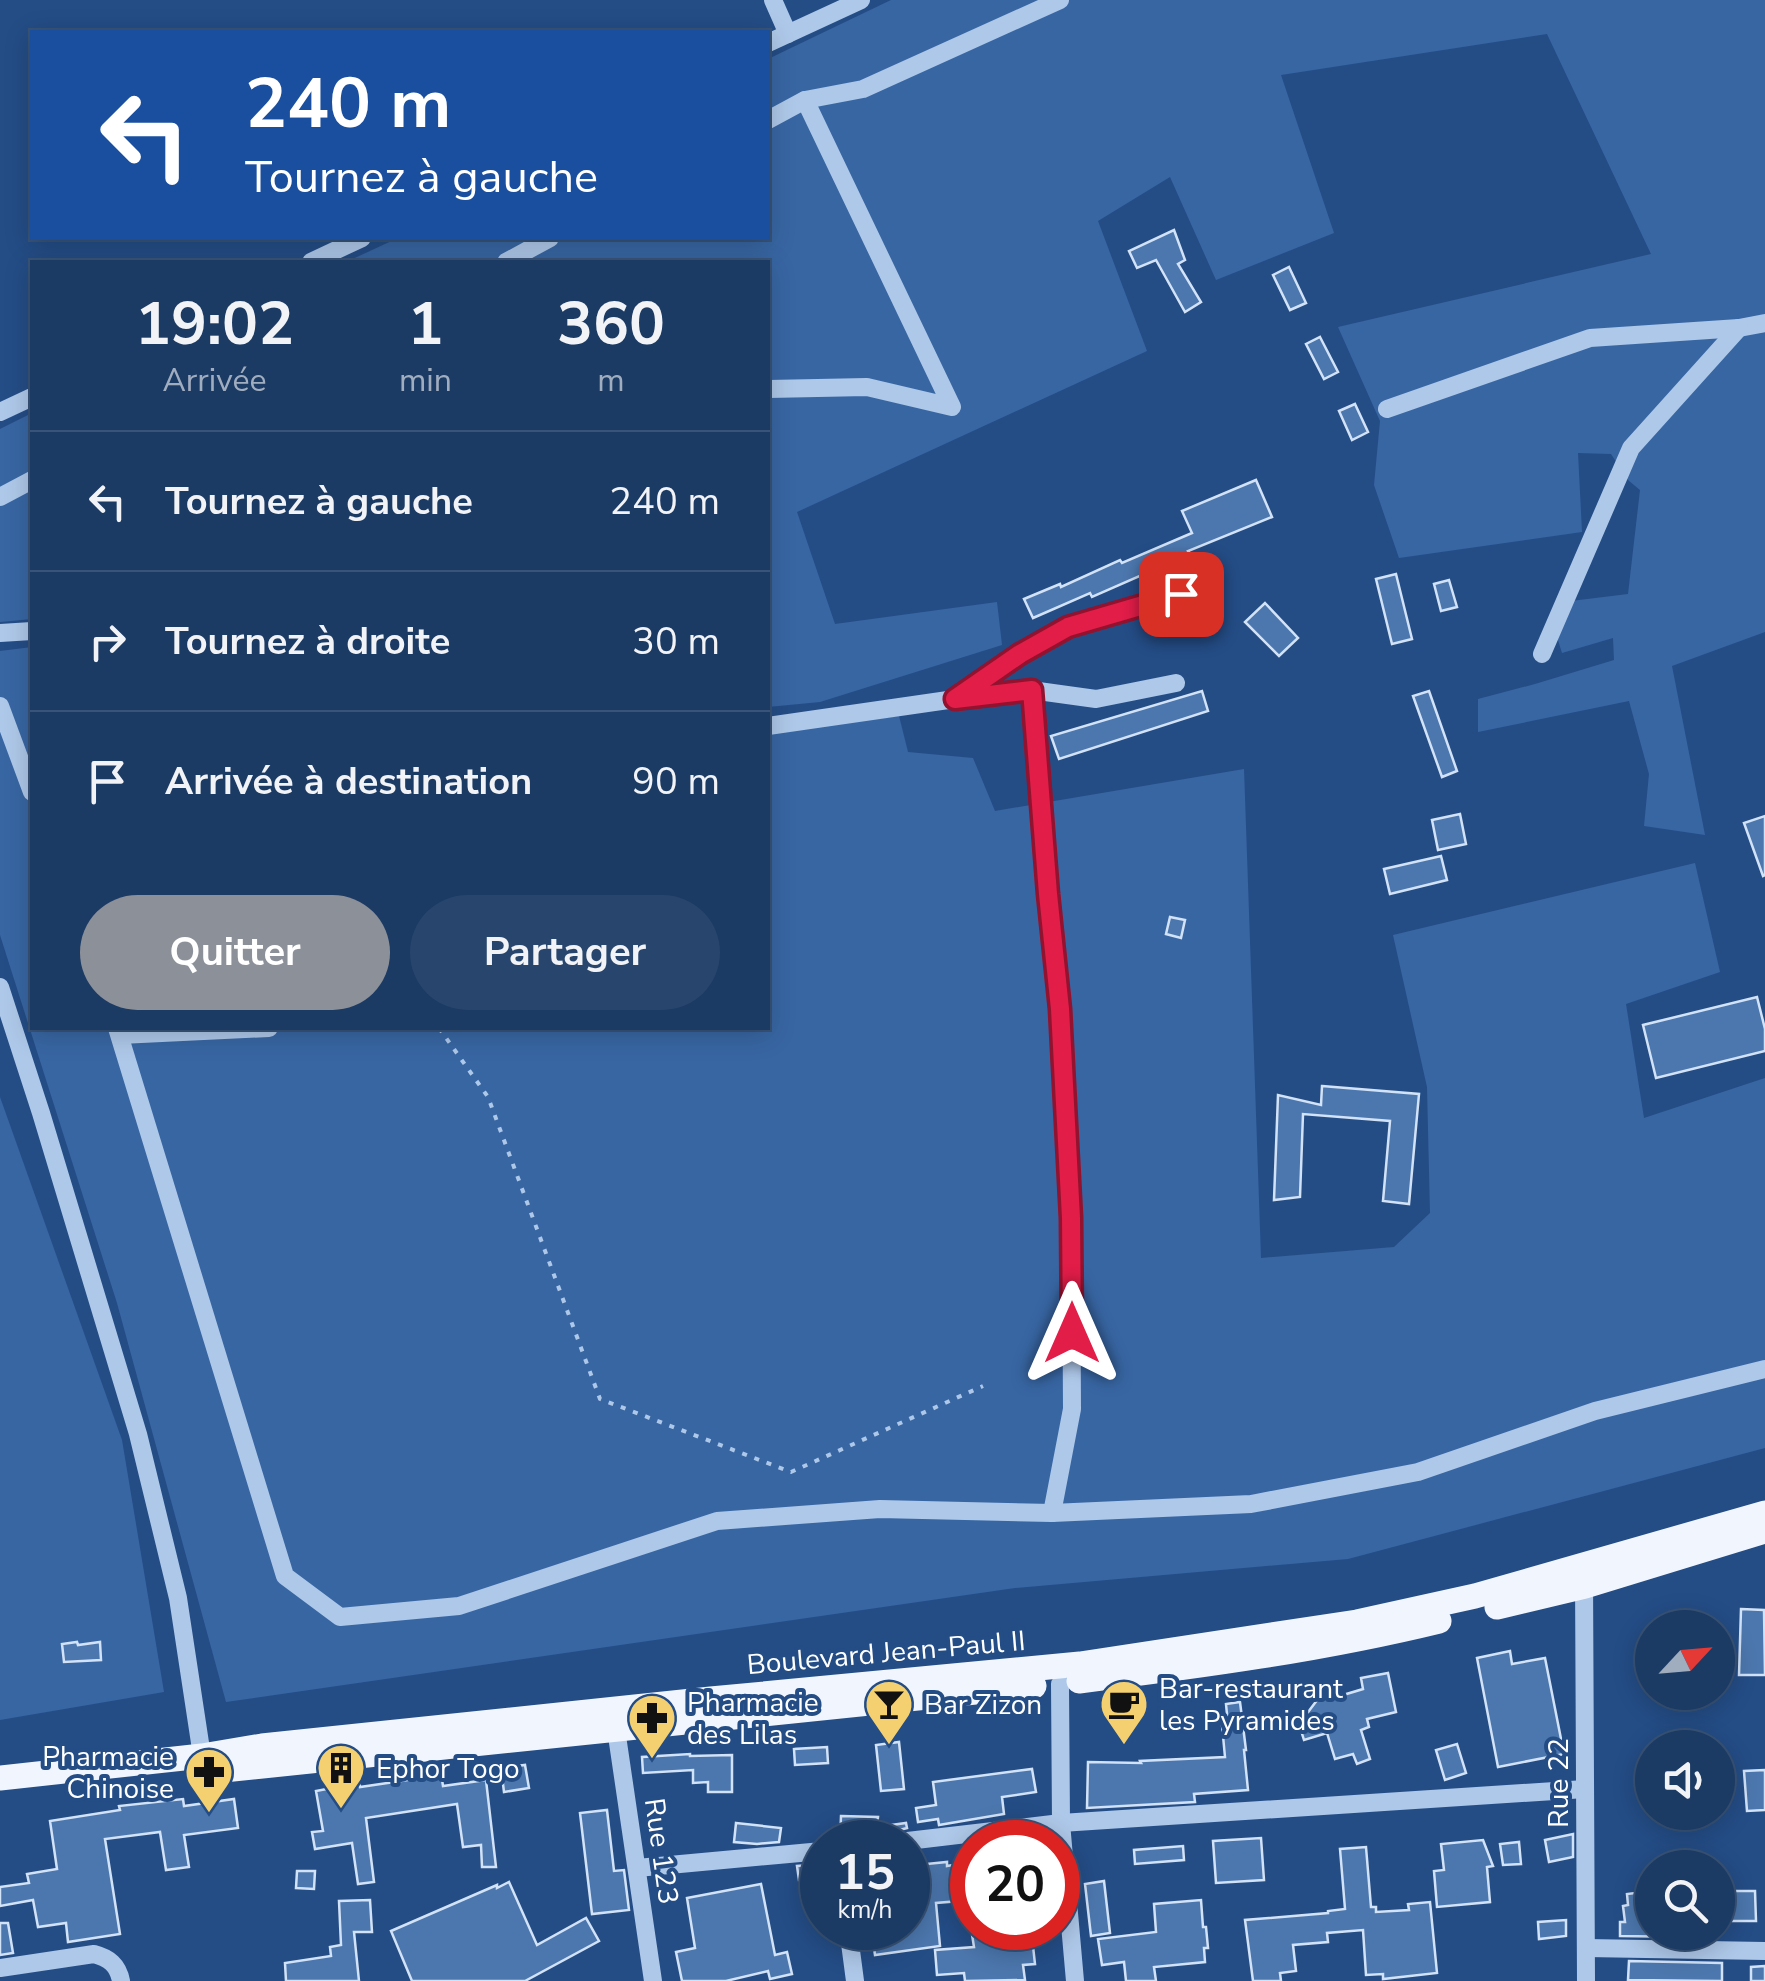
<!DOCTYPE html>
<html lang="fr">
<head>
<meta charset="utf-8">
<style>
  :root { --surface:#1b3a64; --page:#28456d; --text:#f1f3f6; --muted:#a0adbf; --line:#395478; --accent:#8c9099 }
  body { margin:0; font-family:"Nunito Sans",sans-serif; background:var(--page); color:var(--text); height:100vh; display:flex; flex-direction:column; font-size:38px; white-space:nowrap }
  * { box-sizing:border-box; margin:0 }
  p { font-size:32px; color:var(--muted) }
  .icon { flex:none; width:55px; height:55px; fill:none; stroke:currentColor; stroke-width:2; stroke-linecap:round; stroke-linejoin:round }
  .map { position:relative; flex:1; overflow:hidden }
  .sheet { position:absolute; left:30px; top:260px; width:740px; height:770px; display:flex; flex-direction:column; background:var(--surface); border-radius:0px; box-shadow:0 5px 25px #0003,0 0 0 2px var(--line) }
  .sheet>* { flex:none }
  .top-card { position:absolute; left:30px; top:30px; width:740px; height:210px; border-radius:0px; box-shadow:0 5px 25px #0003,0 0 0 2px var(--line); background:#1a4fa0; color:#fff; overflow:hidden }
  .needle { width:65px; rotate:64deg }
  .controls { position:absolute; left:1635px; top:1610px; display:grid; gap:20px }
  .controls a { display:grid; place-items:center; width:100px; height:100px; border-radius:50%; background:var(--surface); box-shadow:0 5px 25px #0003,0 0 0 2px var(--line); font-size:50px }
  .speed { position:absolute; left:800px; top:1820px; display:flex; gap:20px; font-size:50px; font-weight:700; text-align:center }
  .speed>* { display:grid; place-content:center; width:130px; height:130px; border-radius:50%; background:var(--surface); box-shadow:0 5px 25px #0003,0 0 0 2px var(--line); line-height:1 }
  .speed small { font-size:25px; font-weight:400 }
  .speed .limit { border:15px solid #d22; background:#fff; color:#111 }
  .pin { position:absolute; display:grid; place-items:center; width:85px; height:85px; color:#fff; margin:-42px; border-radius:20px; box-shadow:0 5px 15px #0006 }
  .me { position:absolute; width:110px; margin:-55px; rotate:0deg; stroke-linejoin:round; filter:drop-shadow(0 0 8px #0008) }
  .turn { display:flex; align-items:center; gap:35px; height:210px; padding:0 50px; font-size:45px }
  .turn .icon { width:130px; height:130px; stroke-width:2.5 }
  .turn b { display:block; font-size:70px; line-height:85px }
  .eta { display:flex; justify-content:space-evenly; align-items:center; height:170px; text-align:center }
  .eta b { font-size:60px; font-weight:700; line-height:70px }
  .action { display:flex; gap:20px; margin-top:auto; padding:20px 50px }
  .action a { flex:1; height:115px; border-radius:60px; background:var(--accent); color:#fff; font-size:40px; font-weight:700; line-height:115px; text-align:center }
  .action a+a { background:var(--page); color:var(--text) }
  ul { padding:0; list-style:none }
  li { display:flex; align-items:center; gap:30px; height:140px; padding:0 50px; border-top:2px solid var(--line) }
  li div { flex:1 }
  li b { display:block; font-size:38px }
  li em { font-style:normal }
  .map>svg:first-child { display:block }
  .green { fill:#3866a3 }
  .building { fill:#4c77ae; stroke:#d2e2f7; stroke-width:2.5 }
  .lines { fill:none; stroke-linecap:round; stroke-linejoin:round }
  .path { stroke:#aec8e9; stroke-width:4; stroke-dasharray:5 8; stroke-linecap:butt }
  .minor { stroke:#aec8e9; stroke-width:18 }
  .major { stroke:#f1f6fe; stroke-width:25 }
  .route-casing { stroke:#92132f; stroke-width:25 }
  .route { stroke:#e11d48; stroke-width:18 }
  .labels { text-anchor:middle; stroke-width:8; stroke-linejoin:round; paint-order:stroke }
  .street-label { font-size:28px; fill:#fff; stroke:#244d86 }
  .poi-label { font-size:28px; fill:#fff; stroke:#244d86; text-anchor:start }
</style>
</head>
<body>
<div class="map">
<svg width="1765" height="1981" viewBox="0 0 1765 1981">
  <rect width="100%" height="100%" fill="#244d86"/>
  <!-- green -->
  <g class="green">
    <polygon points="891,0 1765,0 1765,632 1672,666 1705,835 1644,826 1649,774 1629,701 1478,732 1478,699 1535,684 1614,660 1613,638 1562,653 1557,637 1571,601 1628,594 1640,490 1628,480 1611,454 1578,453 1582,532 1399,558 1374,485 1380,421 1338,327 1651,254 1547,34 1281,75 1334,233 1216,280 1170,177 1098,221 1147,351 797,512 835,624 997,602 1002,645 820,702 768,707 768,262 346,262 398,238 768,238 768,59"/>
    <polygon points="32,413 32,619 0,622 0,429"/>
    <polygon points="32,647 32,1028 768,1028 768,733 899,716 908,752 973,758 995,811 1244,769 1261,1258 1394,1247 1430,1213 1427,1087 1393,935 1695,863 1720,972 1626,1004 1644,1118 1765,1078 1765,1448 1348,1559 1015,1588 226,1702 117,1303 0,935 0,651"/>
    <polygon points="0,1097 122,1440 164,1692 0,1720"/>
  </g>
  <!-- building -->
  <g class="building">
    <polygon points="1174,230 1185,260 1178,264 1201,302 1185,312 1156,260 1137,268 1129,251"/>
    <polygon points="1289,267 1306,303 1290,310 1273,275"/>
    <polygon points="1320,337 1338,372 1324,379 1306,344"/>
    <polygon points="1355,404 1368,432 1352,440 1339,411"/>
    <polygon points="1256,480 1272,517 1188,551 1190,554 1092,597 1090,593 1033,618 1024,599 1060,584 1061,587 1120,560 1122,563 1192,533 1182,511"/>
    <polygon points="1396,574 1412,639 1392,644 1376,579"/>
    <polygon points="1449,580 1457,607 1441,611 1434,584"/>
    <polygon points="1265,603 1298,638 1279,656 1245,622"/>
    <polygon points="1202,691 1208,711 1059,759 1051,736"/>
    <polygon points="1429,691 1457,771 1442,777 1413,696"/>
    <polygon points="1460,814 1466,844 1438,850 1432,820"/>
    <polygon points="1765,816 1765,875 1763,876 1744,823"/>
    <polygon points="1441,856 1447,880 1390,894 1384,869"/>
    <polygon points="1170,917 1185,920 1181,938 1166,934"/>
    <polygon points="1757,997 1765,1029 1765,1051 1656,1078 1643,1025"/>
    <polygon points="1322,1086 1419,1094 1409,1204 1383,1201 1390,1121 1303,1114 1300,1197 1274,1200 1278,1095 1321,1105"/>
    <polygon points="1741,1609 1764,1610 1765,1675 1739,1675"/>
    <polygon points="77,1642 78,1645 100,1642 101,1660 64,1662 62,1644"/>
    <polygon points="1510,1651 1512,1664 1545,1658 1564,1754 1498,1767 1477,1658"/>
    <polygon points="1388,1673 1396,1712 1367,1719 1369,1727 1361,1730 1370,1759 1357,1764 1353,1754 1335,1759 1327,1733 1304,1740 1299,1724 1324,1691 1333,1698 1363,1689 1361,1678"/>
    <polygon points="1240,1702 1246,1750 1244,1750 1248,1790 1194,1794 1195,1802 1087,1808 1088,1762 1141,1763 1140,1761 1225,1757 1222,1725 1228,1725 1226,1704"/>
    <polygon points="899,1742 904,1789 881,1791 876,1745"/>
    <polygon points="1457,1744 1466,1773 1445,1780 1436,1750"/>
    <polygon points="827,1747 828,1763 795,1765 794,1749"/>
    <polygon points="690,1754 690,1756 732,1755 732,1792 708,1792 708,1782 693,1783 693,1770 643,1773 642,1757"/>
    <polygon points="525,1765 529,1788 504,1792 501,1768"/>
    <polygon points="1032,1769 1036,1792 1002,1797 1004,1814 939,1825 938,1819 918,1822 916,1808 936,1805 933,1782"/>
    <polygon points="1765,1770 1765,1810 1747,1811 1744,1771"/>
    <polygon points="441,1773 443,1786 486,1780 496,1867 482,1867 481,1845 463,1847 457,1804 366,1818 374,1882 358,1884 352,1843 315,1849 312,1832 323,1831 316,1791 359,1783 360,1787 415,1779 415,1777"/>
    <polygon points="183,1799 184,1806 234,1799 238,1828 184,1835 189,1867 166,1870 160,1832 105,1839 120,1934 68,1942 66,1923 38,1927 33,1900 0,1906 0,1887 29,1883 27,1874 57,1869 50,1821 120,1810 119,1806"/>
    <polygon points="607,1810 614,1871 624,1870 629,1910 592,1914 580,1813"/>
    <polygon points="841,1816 878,1817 877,1827 906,1823 907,1828 892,1832 887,1842 840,1841"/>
    <polygon points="736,1823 781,1828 779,1842 757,1844 734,1842"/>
    <polygon points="1573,1834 1573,1857 1549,1862 1545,1840"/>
    <polygon points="1261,1838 1264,1880 1216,1883 1213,1841"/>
    <polygon points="1483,1840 1493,1866 1487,1867 1490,1902 1437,1907 1434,1871 1444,1870 1441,1844"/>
    <polygon points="1519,1842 1521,1864 1503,1865 1500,1844"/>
    <polygon points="1183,1846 1184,1860 1135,1864 1134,1850"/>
    <polygon points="1366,1847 1371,1907 1376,1907 1376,1912 1409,1910 1408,1904 1430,1902 1437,1973 1383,1979 1383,1974 1366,1975 1363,1930 1327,1933 1328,1942 1293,1945 1296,1971 1280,1973 1281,1981 1253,1981 1245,1920 1328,1913 1328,1911 1345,1909 1340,1849"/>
    <polygon points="947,1862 947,1866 972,1862 972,1900 936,1903 940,1946 875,1955 871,1928 908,1928 908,1900 919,1899 916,1865"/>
    <polygon points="811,1865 813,1878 799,1880 797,1866"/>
    <polygon points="297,1871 315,1871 314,1889 296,1888"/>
    <polygon points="1104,1881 1110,1933 1091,1936 1085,1884"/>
    <polygon points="509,1882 537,1945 586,1918 599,1941 525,1981 412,1981 391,1931 497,1885 497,1888"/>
    <polygon points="761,1884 775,1955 787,1952 792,1974 770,1979 768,1971 726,1981 682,1981 676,1952 695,1948 687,1898"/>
    <polygon points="1652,1891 1652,1932 1688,1932 1688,1937 1620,1936 1620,1922 1625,1922 1623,1906 1628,1905 1627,1894"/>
    <polygon points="1727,1891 1755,1891 1756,1921 1727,1921"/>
    <polygon points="370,1900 372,1932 354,1932 359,1981 286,1981 285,1963 331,1956 330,1947 341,1945 339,1901"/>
    <polygon points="1201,1900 1203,1927 1206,1927 1208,1948 1204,1948 1205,1962 1154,1967 1156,1981 1126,1981 1124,1962 1102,1965 1098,1939 1156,1932 1154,1904"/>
    <polygon points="1566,1920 1566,1936 1539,1939 1538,1922"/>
    <polygon points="0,1923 8,1923 13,1953 0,1955"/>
    <polygon points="971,1928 1031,1928 1035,1964 1023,1965 1025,1980 965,1981 964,1973 937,1975 935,1950 974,1947"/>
    <polygon points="1629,1961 1722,1963 1722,1981 1628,1980"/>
    <polygon points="1765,1966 1765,1981 1751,1981 1751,1967"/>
  </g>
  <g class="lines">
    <!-- path -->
    <polyline class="path" points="439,1028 488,1097 600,1399 791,1472 983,1386"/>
    <!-- minor -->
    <g class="minor">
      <polyline points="773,0 788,34"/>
      <polyline points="768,43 861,0"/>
      <polyline points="768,120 805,100 863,89 1060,0"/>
      <polyline points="311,262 362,238"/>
      <polyline points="506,262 550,238"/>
      <polyline points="768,389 867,387 952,407 805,100"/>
      <polyline points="1387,409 1590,338 1739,328 1765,323"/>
      <polyline points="0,412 32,397"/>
      <polyline points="0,497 32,480"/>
      <polyline points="0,633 32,631"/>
      <polyline points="1542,654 1631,448 1739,328"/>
      <polyline points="1031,690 1048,894 1060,1009 1071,1218 1072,1409 1052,1513"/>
      <polyline points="960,698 1031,690 1096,699 1176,683"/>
      <polyline points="0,706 32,792"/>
      <polyline points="768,726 955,699 1020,655 1068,627 1181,593"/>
      <polyline points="0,987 41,1113 138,1434 178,1598 202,1756"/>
      <polyline points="117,1028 285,1576 340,1617 459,1606 717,1521 880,1509 1052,1513 1251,1504 1418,1472 1595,1411 1765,1369"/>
      <polyline points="120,1035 269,1028"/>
      <polyline points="1584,1577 1586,1981"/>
      <polyline points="1060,1684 1061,1823 1075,1981"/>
      <polyline points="616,1729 653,1981"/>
      <polyline points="899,1842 1061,1823 1585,1789"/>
      <polyline points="637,1868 822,1851"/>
      <polyline points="848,1928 855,1981"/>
      <polyline points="1586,1948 1765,1951"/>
      <path d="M0,1968L94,1954C109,1958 118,1965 121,1981"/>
    </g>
    <!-- major -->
    <g class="major">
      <polyline points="1497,1607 1585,1586 1765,1531"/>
      <path d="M1079,1681C1200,1666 1320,1650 1439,1621"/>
      <polyline points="204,1772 1034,1686"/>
      <polyline points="0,1778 202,1756 262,1746 711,1699 1080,1664 1357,1622 1475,1596 1765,1513"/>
    </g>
  </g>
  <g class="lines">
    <!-- route casing -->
    <g class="route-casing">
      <polyline id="route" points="1072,1333 1071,1218 1060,1009 1048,894 1032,690 955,699 1020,654 1068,627 1181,594"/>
    </g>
    <!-- route -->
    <use href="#route" class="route"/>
  </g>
  <!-- icons -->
  <defs>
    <g id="bar-pin" transform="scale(2.5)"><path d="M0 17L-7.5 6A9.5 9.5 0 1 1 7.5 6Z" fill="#f4d071" stroke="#244d86"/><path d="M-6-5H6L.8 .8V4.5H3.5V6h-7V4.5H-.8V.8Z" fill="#111"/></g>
    <g id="cafe-pin" transform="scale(2.5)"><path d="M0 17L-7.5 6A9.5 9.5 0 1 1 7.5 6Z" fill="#f4d071" stroke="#244d86"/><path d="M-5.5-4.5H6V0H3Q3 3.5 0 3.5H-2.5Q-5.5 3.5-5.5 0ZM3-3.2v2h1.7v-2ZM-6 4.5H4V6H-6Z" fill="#111"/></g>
    <g id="pharmacy-pin" transform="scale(2.5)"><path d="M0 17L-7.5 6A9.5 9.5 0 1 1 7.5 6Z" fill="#f4d071" stroke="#244d86"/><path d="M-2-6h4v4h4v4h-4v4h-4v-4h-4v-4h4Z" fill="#111"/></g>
    <g id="building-pin" transform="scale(2.5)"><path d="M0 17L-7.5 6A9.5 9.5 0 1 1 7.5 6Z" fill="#f4d071" stroke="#244d86"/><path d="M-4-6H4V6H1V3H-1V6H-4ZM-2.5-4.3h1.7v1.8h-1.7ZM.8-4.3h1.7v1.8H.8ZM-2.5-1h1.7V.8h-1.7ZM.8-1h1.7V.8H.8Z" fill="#111"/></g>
  </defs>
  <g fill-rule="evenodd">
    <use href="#bar-pin" x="889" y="1704"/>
    <use href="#cafe-pin" x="1124" y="1704"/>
    <use href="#pharmacy-pin" x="652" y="1718"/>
    <use href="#building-pin" x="341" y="1768"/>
    <use href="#pharmacy-pin" x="209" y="1772"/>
  </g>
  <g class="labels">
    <!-- street labels -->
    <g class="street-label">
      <text transform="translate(886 1652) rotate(-5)" y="10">Boulevard Jean-Paul II</text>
      <text transform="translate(1558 1783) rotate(-90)" y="10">Rue 22</text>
      <text transform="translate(662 1851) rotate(82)" y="10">Rue 123</text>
    </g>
    <!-- poi labels -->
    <g class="poi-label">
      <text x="1159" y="1698">Bar-restaurant<tspan x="1159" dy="32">les Pyramides</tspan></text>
      <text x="687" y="1712">Pharmacie<tspan x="687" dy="32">des Lilas</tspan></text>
      <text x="924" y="1714">Bar Zizon</text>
      <text x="174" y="1766" text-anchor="end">Pharmacie<tspan x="174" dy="32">Chinoise</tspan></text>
      <text x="376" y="1778">Ephor Togo</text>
    </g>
  </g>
</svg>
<div class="controls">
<a><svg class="needle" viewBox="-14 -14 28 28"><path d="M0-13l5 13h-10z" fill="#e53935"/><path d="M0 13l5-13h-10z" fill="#a0adbf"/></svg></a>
<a><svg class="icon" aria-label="sound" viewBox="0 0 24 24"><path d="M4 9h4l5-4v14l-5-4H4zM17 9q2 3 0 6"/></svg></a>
<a><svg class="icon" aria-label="search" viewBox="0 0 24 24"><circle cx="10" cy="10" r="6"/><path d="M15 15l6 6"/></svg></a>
</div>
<div class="speed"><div>15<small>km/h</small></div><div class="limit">20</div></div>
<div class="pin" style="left:1181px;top:594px;background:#d93025"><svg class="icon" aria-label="arrive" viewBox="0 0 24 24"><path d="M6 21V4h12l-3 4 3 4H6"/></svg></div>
<svg class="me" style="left:1072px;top:1333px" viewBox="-20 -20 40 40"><path d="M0-17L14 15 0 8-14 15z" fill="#e11d48" stroke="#fff" stroke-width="4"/></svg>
<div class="top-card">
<div class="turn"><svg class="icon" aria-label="left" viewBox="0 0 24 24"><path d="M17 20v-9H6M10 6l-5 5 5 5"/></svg><div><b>240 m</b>Tournez à gauche</div></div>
</div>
<section class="sheet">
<div class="eta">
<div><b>19:02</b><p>Arrivée</p></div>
<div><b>1</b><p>min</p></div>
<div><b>360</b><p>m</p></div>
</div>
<ul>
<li><svg class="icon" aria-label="left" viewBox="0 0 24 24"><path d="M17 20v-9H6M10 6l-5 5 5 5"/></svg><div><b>Tournez à gauche</b></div><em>240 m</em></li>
<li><svg class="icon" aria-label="right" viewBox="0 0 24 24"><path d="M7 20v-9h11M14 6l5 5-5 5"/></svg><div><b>Tournez à droite</b></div><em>30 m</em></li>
<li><svg class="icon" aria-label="arrive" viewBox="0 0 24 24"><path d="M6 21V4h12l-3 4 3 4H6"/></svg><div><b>Arrivée à destination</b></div><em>90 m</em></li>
</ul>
<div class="action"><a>Quitter</a><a>Partager</a></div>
</section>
</div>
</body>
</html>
